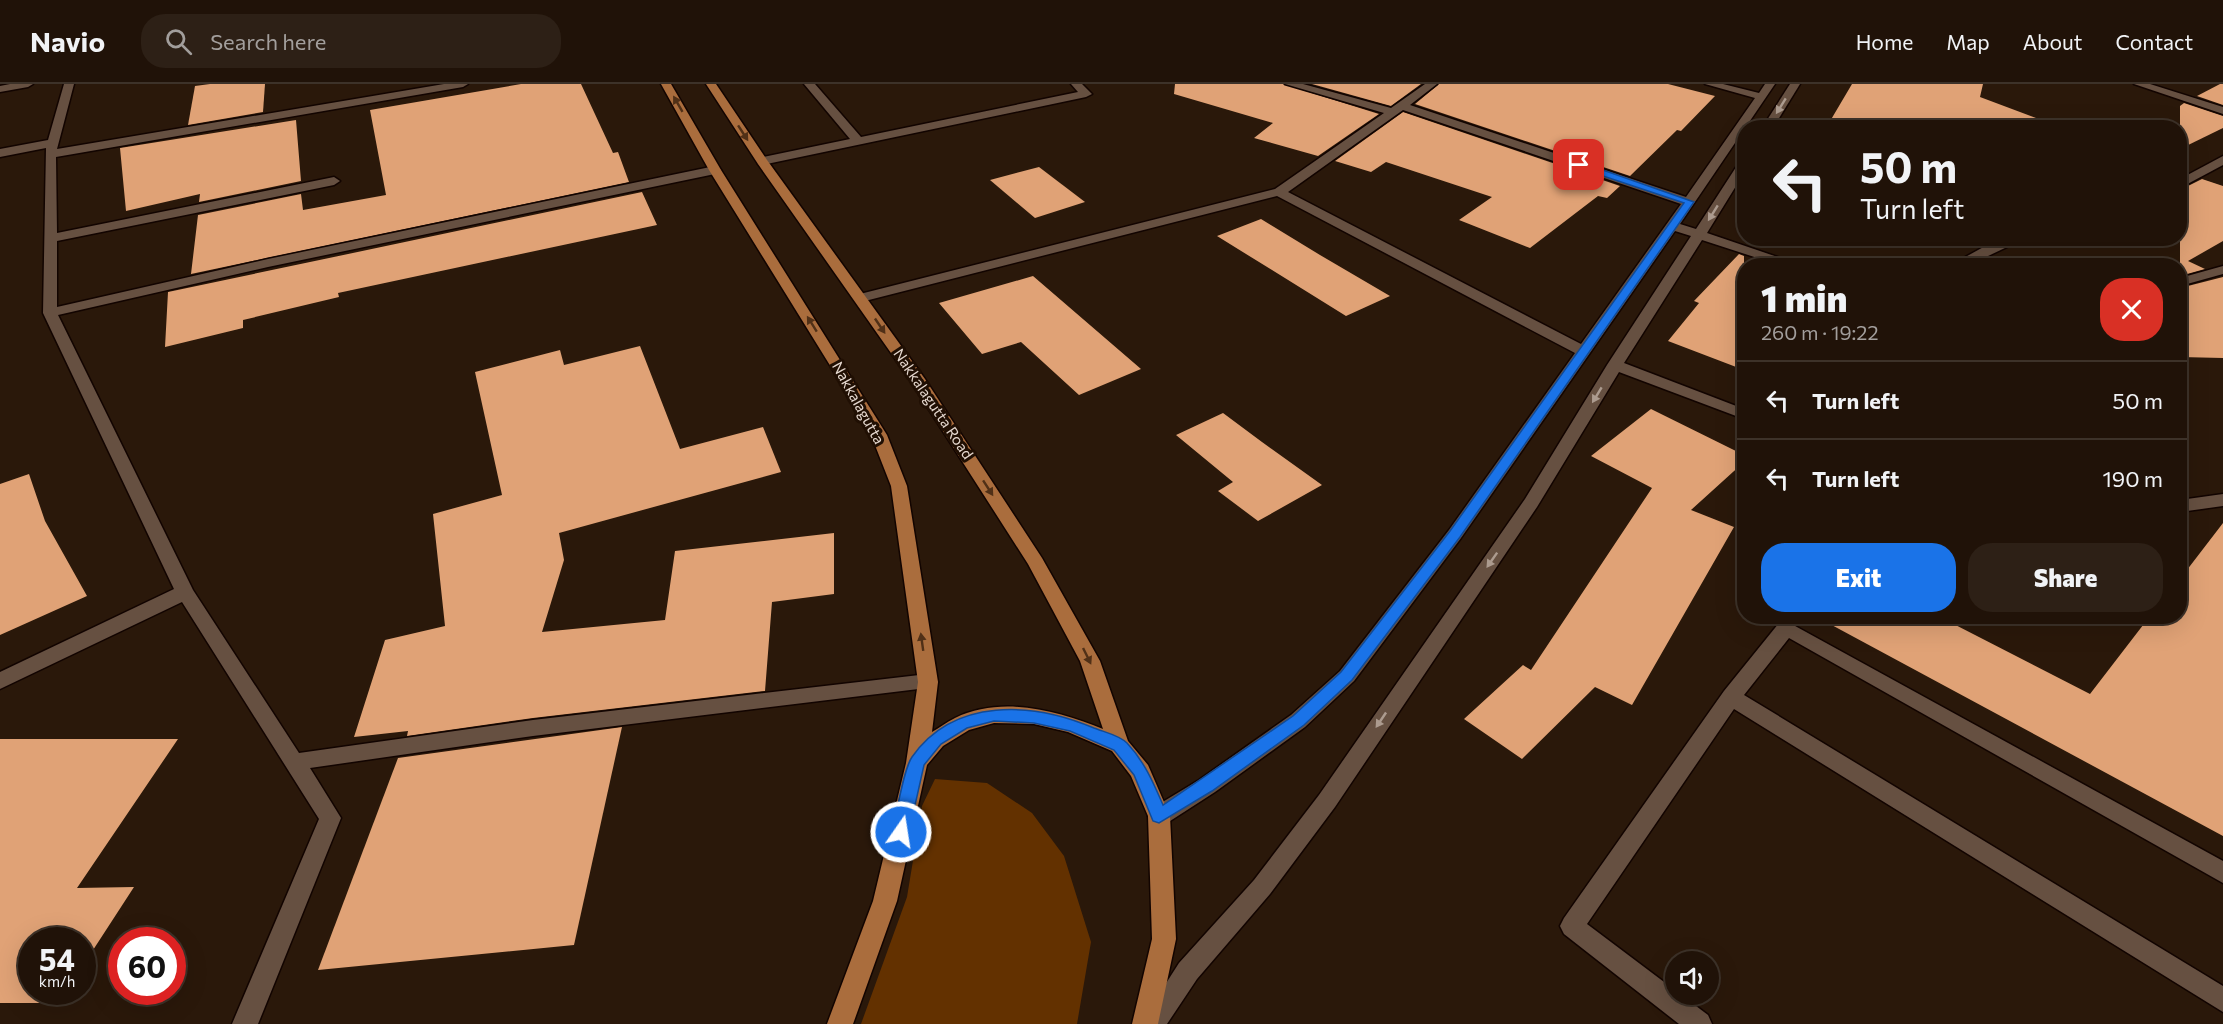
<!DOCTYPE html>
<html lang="en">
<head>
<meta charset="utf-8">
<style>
  :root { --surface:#201208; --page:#2d2016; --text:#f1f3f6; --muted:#a29e9c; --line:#3d3229; --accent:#1a73e8 }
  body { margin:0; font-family:Commissioner,sans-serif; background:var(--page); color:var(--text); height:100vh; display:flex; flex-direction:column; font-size:22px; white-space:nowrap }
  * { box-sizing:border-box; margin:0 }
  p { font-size:20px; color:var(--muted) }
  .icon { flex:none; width:33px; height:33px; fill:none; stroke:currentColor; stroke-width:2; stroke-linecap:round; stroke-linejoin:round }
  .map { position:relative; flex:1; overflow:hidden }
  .sheet { position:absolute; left:1737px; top:174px; width:450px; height:366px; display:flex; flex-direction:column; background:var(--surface); border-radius:24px; box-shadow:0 6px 24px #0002,0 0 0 2px var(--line) }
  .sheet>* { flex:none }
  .guide { position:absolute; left:1737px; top:36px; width:450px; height:126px; border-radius:24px; box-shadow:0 6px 24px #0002,0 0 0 2px var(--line); background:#201208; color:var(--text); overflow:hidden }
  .controls { position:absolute; left:1665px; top:867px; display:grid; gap:12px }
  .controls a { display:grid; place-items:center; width:54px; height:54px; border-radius:50%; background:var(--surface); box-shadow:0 6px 24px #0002,0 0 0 2px var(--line); font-size:30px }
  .speed { position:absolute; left:18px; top:843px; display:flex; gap:12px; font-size:30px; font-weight:700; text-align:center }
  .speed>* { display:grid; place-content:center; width:78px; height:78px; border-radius:50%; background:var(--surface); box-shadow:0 6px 24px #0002,0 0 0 2px var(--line); line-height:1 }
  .speed small { font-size:15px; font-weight:400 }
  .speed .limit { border:9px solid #d22; background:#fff; color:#111 }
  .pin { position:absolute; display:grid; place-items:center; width:51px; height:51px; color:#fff; margin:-26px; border-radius:12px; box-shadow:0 3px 9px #0006 }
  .me { position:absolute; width:66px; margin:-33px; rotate:13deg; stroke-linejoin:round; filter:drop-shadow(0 0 4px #0008) }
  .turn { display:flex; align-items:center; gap:21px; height:126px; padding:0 24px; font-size:27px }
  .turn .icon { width:78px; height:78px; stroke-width:2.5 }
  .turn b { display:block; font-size:42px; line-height:51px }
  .round { display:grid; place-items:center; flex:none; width:63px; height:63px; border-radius:24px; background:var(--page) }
  .head { display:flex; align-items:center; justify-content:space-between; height:102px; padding:0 24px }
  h1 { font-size:36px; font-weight:800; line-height:45px }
  .button { display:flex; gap:12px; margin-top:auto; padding:12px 24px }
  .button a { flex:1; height:69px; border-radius:24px; background:var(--accent); color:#fff; font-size:24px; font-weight:800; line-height:69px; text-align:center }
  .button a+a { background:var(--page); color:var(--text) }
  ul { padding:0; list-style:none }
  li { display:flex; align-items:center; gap:18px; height:78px; padding:0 24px; border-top:2px solid var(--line) }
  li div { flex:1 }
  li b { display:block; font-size:22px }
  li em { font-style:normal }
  header { display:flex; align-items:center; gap:36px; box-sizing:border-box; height:84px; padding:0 30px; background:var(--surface); border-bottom:2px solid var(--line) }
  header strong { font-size:28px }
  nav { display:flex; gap:33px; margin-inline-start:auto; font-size:21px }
  .search { width:420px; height:54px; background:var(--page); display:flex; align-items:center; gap:15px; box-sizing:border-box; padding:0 21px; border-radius:24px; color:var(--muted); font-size:22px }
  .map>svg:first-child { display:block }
  .green { fill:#633100 }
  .building { fill:#e0a276 }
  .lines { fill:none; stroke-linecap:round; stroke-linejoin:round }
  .minor-casing { stroke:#120400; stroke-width:3 }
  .major-casing { stroke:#120400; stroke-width:3 }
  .minor { fill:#665041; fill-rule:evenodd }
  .major { fill:#aa6d3d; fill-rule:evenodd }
  .oneway { fill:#503017 }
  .oneway2 { fill:#ac9b8f }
  .route { fill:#1a73e8; stroke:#114b97; stroke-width:1.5 }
  .labels { text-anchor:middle; stroke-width:6; stroke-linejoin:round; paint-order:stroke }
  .street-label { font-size:15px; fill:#e5d8cf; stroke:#200f03 }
</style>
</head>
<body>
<header>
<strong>Navio</strong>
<div class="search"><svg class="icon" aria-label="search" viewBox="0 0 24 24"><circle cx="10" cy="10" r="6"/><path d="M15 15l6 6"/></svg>Search here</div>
<nav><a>Home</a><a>Map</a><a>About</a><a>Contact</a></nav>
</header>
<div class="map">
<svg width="2223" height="940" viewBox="0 0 2223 940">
  <rect width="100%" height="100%" fill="#2a180a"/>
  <!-- green -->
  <polygon class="green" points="935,695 987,699 1032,729 1064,772 1091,858 1077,940 861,940 907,813 922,722"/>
  <!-- building -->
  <g class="building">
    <polygon points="210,0 265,0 263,28 188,41 195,2"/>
    <polygon points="521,0 581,0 613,69 618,68 629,98 191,190 198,131 301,110 303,126 386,111 370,26"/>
    <polygon points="1175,0 1283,0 1379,30 1318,72 1254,54 1273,39 1174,10"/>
    <polygon points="1312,0 1421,0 1391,22"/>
    <polygon points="1439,0 1668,0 1715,12 1681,47 1677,46 1630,92 1415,20"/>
    <polygon points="1852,0 1983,0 1980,13 2052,40 2051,44 1826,44"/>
    <polygon points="2220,0 2223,0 2223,21 2197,12"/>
    <polygon points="2184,19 2223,32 2223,44 2180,65 2180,22"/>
    <polygon points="1403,28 1620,102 1607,114 1598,112 1530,164 1459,136 1492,113 1386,78 1371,88 1335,77"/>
    <polygon points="296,36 301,97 199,118 200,110 126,127 120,64"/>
    <polygon points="1039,83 1085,118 1035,134 990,96"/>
    <polygon points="2202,95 2223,102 2223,157 2188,177 2205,185 2180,192 2180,106"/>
    <polygon points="642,108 657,141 338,209 339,213 243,236 243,244 165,263 168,208"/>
    <polygon points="1261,135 1320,171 1390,212 1346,232 1217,152"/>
    <polygon points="1739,170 1744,172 1744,286 1668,257 1699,219 1694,217"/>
    <polygon points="1033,192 1141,285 1079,311 1021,258 982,270 939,219"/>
    <polygon points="2223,193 2223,274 2180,273 2180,204"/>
    <polygon points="640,262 680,365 763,343 781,388 559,449 564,476 542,548 665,536 675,467 834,449 834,510 772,518 765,607 533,634 407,652 408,647 354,653 385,556 445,542 433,430 502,411 475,288 560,266 564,281"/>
    <polygon points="1651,325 1744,371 1744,378 1691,426 1734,443 1632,621 1595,603 1522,675 1464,635 1523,581 1531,586 1652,404 1591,372"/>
    <polygon points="1223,329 1262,358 1322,401 1258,437 1218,407 1233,398 1176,351"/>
    <polygon points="29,390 45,437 87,512 0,551 0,400"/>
    <polygon points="2223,439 2223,752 1815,532 1938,532 2090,610 2150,532 2180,532 2180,495"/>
    <polygon points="622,643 574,861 318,886 398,674"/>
    <polygon points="0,655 178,655 77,804 134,803 82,883 82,856 32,856 32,908 67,908 60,919 0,919"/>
  </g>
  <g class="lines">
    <!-- minor casing -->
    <g class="minor-casing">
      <g id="minor">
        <polygon points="10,0 33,0 28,3 0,8 0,2"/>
        <polygon points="64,0 74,0 57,65 444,0 468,0 463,3 56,73 57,149 334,93 340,97 334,101 57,157 57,223 268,175 715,82 721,86 715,90 268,183 58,231 193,506 299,669 533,636 928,590 935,593 938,598 935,603 533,652 310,684 341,734 258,940 232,940 319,735 182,518 0,605 0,588 174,505 43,229 46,64 0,73 0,65 48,56"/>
        <polygon points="804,0 815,0 861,53 1078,8 1071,0 1082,0 1092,10 1086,13 762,81 758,80 758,74 850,55"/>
        <path d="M1285,0H1303L1391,24L1425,0H1437L1410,21L1686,113L1755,14L1705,0H1723L1759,9L1765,0H1775L1680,140L1696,145L1740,77L1744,76V89L1707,149L1804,182H1782L1702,156L1624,279L1744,325V335L1619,288L1537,423L1335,723L1270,810L1197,895L1167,940H1140L1179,879L1254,796L1319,711L1525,415L1607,281L1691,152L1675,147L1461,454L1354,597L1305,643L1215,708L1167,739L1159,741L1151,739L1148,732L1151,725L1199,696L1291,631L1340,587L1449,446L1575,269L1277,112L861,218L854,214L856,211L1275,105L1384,29ZM1403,26L1681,120L1581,260L1288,108Z"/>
        <polygon points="1790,0 1800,0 1773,44 1762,44"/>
        <polygon points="2134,0 2150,0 2223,23 2223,30"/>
        <polygon points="2223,72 2223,81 2180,104 2180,95"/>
        <polygon points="2006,154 2026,154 1967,182 1949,182 1989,160"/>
        <polygon points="2223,182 2223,190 2180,202 2180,194"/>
        <polygon points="2223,410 2223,422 2180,428 2180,416"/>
        <polygon points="1786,537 2223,777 2223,799 1789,554 1744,611 2223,902 2223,928 1734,625 1587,840 1676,907 1676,910 1680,910 1708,931 1712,940 1679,940 1564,850 1560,842 1564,834 1724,607 1779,539"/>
      </g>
    </g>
    <!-- major casing -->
    <g class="major-casing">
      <path id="major" d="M661,0H671L721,86L887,351L907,402L938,598L932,648C939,644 947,638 955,634C1002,611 1059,627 1103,645L1080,577L1028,480L910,296L758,80L706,0H716L767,76L925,295L1042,474L1100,577L1128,657L1148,681L1170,732L1176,855L1158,940H1132L1152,855L1148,732L1131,692L1112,667L1068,648L1034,640L994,639L969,646L943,662L927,681L897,817L853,940H827L873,817L906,679L918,598L891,402L871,351L844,304L709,86Z"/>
    </g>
    <!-- minor -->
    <use href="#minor" class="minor"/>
    <!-- major -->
    <use href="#major" class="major"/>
  </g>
  <!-- one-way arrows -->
  <defs><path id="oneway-solid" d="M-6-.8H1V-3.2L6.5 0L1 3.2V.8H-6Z" transform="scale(1.5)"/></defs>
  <g class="oneway">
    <use href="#oneway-solid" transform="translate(678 20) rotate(-120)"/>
    <use href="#oneway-solid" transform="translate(743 49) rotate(57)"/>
    <use href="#oneway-solid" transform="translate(812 240) rotate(-122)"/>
    <use href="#oneway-solid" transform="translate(880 242) rotate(56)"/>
    <use href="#oneway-solid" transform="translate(988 404) rotate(57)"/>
    <use href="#oneway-solid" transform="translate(922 558) rotate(-98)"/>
    <use href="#oneway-solid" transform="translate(1087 572) rotate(64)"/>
  </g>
  <g class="oneway2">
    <use href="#oneway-solid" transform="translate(1781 22) rotate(122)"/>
    <use href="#oneway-solid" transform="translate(1713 129) rotate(122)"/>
    <use href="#oneway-solid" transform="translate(1597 311) rotate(121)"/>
    <use href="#oneway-solid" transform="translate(1492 476) rotate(125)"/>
    <use href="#oneway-solid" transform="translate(1381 636) rotate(124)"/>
  </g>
  <!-- route -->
  <path class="route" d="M1576,79H1583L1694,118L1460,453L1352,596L1304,641L1212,707L1159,739L1153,737L1134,691L1114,666L1070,647L1034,639L994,637L967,644L941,660L924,681L909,748L907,753L901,755L895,753L892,748C897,730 903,686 912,673C954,613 1033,618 1094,644C1104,648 1119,651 1127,659C1144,677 1153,698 1163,721L1293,632L1341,588L1450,447L1684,119L1576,83Z"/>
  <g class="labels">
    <!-- street labels -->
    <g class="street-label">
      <text transform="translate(858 319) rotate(61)" y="5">Nakkalagutta</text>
      <text transform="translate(933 320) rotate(56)" y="5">Nakkalagutta Road</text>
    </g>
  </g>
</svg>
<div class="controls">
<a><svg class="icon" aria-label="sound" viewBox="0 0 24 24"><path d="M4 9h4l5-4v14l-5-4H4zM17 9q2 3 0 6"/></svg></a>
</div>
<div class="speed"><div>54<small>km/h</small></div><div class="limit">60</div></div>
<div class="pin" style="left:1579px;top:81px;background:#d93025"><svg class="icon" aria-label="arrive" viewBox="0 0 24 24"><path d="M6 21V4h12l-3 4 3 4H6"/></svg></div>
<svg class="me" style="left:901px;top:748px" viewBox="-20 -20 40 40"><circle r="17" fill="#1a73e8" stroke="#fff" stroke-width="3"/><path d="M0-11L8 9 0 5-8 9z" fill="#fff"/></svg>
<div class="guide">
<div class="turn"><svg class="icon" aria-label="left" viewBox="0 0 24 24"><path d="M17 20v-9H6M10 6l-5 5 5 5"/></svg><div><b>50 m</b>Turn left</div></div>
</div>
<section class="sheet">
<div class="head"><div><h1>1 min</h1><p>260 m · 19:22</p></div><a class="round" style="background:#d93025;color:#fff"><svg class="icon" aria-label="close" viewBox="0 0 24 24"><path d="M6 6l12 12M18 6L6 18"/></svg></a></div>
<ul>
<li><svg class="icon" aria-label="left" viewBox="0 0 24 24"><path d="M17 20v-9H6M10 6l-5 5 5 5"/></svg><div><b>Turn left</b></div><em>50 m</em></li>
<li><svg class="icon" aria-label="left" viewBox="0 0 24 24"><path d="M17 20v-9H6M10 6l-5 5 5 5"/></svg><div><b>Turn left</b></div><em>190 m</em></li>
</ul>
<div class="button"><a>Exit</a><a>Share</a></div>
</section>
</div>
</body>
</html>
